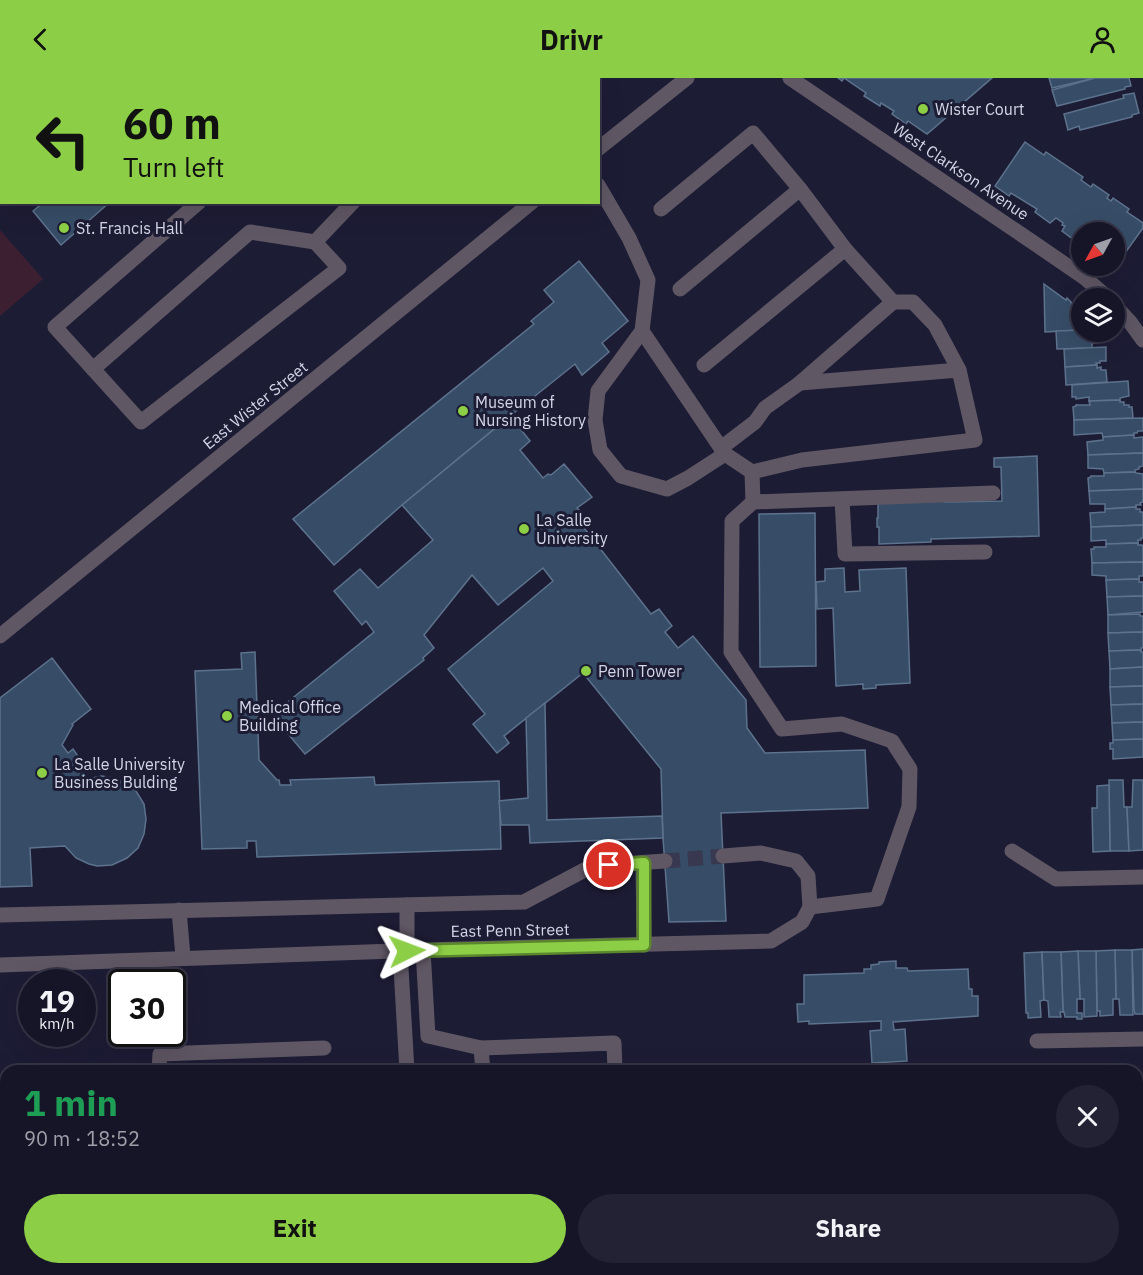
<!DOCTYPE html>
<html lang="en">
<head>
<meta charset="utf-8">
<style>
  :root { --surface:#161528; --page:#232234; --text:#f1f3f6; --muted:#9e9fa8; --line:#353445; --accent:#8cce45 }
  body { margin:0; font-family:"IBM Plex Sans",sans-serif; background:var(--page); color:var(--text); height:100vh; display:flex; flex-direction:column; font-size:22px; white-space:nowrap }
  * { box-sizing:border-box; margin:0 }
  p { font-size:20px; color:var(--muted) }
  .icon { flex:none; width:33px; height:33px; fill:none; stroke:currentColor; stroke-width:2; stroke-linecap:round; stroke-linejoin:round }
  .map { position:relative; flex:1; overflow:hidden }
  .sheet { position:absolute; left:0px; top:987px; width:1143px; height:210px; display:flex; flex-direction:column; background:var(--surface); border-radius:18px 18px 0 0; box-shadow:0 6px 24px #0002,0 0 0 2px var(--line) }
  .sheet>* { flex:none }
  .banner { position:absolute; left:0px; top:0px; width:600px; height:126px; box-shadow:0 6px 24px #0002,0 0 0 2px var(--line); background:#8cce45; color:#111; overflow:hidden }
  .needle { width:39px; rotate:230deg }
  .controls { position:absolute; left:1071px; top:144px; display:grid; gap:12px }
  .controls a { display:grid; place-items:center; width:54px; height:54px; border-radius:50%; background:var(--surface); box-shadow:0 6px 24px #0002,0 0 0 2px var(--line); font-size:30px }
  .speed { position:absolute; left:18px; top:891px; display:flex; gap:12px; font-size:30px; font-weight:700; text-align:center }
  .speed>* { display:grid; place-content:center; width:78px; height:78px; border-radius:50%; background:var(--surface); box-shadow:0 6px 24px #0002,0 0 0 2px var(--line); line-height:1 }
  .speed small { font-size:15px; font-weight:400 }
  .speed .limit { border:3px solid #111; border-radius:9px; background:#fff; color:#111 }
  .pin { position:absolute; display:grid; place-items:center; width:51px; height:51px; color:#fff; margin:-26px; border:3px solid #fff; border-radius:50%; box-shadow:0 2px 6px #0007 }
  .me { position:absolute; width:66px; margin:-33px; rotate:87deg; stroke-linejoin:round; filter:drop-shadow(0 0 4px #0008) }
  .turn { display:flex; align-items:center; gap:21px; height:126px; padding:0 24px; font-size:27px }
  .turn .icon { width:78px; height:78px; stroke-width:2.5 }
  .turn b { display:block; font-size:42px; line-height:51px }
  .round { display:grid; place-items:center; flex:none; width:63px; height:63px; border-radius:32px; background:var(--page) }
  .overview { display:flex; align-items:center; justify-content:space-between; height:102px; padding:0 24px }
  h1 { font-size:36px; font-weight:700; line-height:45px; color:#1e9e55 }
  .cta { display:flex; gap:12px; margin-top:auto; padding:12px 24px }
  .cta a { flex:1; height:69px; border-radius:36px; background:var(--accent); color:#111; font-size:24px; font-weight:700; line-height:69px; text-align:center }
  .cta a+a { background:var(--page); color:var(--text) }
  header { display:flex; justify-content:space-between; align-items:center; height:78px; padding:0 24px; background:var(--accent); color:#111; font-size:27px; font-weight:700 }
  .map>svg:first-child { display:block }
  .green { fill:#3c2031 }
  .building { fill:#374d67; stroke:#5d728c; stroke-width:1.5 }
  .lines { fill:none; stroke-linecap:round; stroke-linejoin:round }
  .minor-tunnel { stroke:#383850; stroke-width:15; stroke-dasharray:15 8; stroke-linecap:butt }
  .minor { stroke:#5f5764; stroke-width:15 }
  .route-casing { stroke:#5b862d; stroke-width:15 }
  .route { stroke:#8cce45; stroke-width:10 }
  .poi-dot { fill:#8cce45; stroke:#1d1c35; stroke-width:2 }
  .labels { text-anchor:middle; stroke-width:6; stroke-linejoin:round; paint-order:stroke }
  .poi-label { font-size:16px; fill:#d4d5e7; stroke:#1d1c35; text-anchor:start }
  .street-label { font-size:16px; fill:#d4d5e7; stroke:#1d1c35 }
</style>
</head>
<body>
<header><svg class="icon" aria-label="back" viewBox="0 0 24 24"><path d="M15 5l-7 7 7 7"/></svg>Drivr<svg class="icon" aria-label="person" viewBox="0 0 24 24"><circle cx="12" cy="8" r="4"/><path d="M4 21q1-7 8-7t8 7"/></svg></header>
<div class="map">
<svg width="1143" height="1197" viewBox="0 0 1143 1197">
  <rect width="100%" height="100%" fill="#1d1c35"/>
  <!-- green -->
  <polygon class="green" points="0,152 43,201 0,238"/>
  <!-- building -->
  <g class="building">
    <polygon points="838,0 992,0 927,56 908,43 906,46 892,36 894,33 881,25 880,28 864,18 866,15 844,0 842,3"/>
    <polygon points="1049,0 1095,0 1052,10"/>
    <polygon points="1095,0 1129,0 1131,8 1125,9 1125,11 1057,28 1052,12"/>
    <polygon points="1134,15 1139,35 1132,37 1132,39 1080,52 1079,48 1068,52 1064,36 1124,20 1123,17"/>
    <polygon points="2,32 2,81 0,82 0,34"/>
    <polygon points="1025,64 1044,77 1046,74 1083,99 1081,102 1091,109 1093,106 1109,117 1107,120 1111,123 1113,120 1129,131 1127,134 1143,145 1143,150 1115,189 1112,188 1114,188 1114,154 1082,154 1082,162 1079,160 1077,164 1062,153 1065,148 1062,147 1063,145 1056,140 1050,145 1035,134 1037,131 1011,115 1009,118 995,108"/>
    <polygon points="44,124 110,124 61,167 33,133"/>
    <polygon points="579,183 628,243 602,265 609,274 582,297 575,286 510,338 402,427 334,487 293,441 534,246 531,243 554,224 544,212"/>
    <polygon points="1044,206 1066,222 1067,220 1072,225 1071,226 1082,235 1082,252 1045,254"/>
    <polygon points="1082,252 1082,254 1097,254 1097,265 1092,265 1092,270 1057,271 1056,253"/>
    <polygon points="1106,269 1106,283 1100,283 1100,285 1096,285 1097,287 1065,289 1064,271"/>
    <polygon points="1097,287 1097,290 1101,289 1101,292 1106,292 1107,304 1066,307 1065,289"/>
    <polygon points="1128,303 1129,318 1120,320 1120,322 1089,323 1089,319 1076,321 1076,319 1072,319 1072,307"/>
    <polygon points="1120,322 1120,324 1124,324 1124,327 1129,327 1129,329 1132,329 1133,340 1074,342 1073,329 1076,328 1076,327 1090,327 1089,323"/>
    <polygon points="510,338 530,363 520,372 543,400 548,396 551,397 564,386 592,419 577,430 579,432 574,437 651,536 659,531 672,548 665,554 678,570 693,558 746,622 747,650 765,675 865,672 868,730 721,735 726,843 669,844 663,760 661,691 583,595 504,658 509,665 497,675 473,646 485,636 448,591 553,503 543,490 498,527 472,497 424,557 434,570 423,580 424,582 305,676 272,637 285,628 284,627 374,554 366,543 362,547 334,513 360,491 378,510 433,462 402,427"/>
    <polygon points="1143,340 1143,353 1138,353 1137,355 1134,355 1134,357 1103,359 1102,355 1074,357 1074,342"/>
    <polygon points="1134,357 1134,360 1143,359 1143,375 1088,377 1087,364 1103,362 1103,359"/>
    <polygon points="1143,375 1143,388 1139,389 1139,391 1135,392 1135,394 1104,395 1103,391 1088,390 1088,377"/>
    <polygon points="1037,378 1039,458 931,461 931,464 879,466 879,449 877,449 877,440 878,440 878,423 945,419 945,424 1002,423 1001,389 994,389 994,380"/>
    <polygon points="1135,394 1136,395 1143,396 1143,411 1089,413 1088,400 1091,399 1091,398 1104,398 1104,395"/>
    <polygon points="1143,411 1143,424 1140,425 1141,427 1136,427 1136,429 1105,431 1105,426 1090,426 1089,413"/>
    <polygon points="1136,429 1136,431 1140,431 1140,434 1143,434 1143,447 1091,449 1090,435 1105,434 1105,431"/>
    <polygon points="815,435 816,588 760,589 759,436"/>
    <polygon points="1143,447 1143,460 1141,460 1141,462 1138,462 1138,465 1106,466 1106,462 1091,463 1091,449"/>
    <polygon points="1138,465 1138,467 1142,467 1143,469 1143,484 1092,485 1091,471 1094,471 1094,469 1106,469 1106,466"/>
    <polygon points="1143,484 1143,498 1139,498 1139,501 1106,502 1106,498 1092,497 1092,485"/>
    <polygon points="844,490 845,514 860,513 859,492 906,490 910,605 876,607 876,610 863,611 863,606 836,608 833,530 817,531 816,504 825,503 825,491"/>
    <polygon points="1139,501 1139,504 1143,504 1143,518 1107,519 1106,502"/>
    <polygon points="1143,518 1143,534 1108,537 1107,519"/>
    <polygon points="1140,536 1140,538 1143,538 1143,554 1108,555 1108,537"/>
    <polygon points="1143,554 1143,570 1141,570 1141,572 1109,573 1108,555"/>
    <polygon points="1141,572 1141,574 1143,574 1143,589 1110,591 1109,573"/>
    <polygon points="255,574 259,682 277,702 279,702 280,707 291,707 290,702 374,699 375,707 499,703 501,771 257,779 256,763 247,763 247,770 202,771 195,593 242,591 241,575"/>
    <polygon points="52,580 91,631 72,646 73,647 62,667 68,675 73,671 85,688 81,692 87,701 102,698 117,701 130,708 136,713 144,726 146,741 144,756 138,770 127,780 112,787 97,788 89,786 76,780 65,768 30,770 32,808 0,809 0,620"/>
    <polygon points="1143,589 1143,608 1110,609 1110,591"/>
    <polygon points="1143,608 1143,626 1111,627 1110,609"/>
    <polygon points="545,625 547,742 662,738 663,760 530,765 529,747 501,747 499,723 528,720 526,640"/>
    <polygon points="1143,626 1143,644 1112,645 1111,627"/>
    <polygon points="1143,644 1143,661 1113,662 1112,645"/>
    <polygon points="1143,661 1143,679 1113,681 1113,671 1110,671 1110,665 1113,665 1113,662"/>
    <polygon points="1109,702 1123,702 1124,729 1127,729 1129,773 1110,773"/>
    <polygon points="1133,702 1143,702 1143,772 1129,773 1127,729 1132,729"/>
    <polygon points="1109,707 1110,773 1093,774 1092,730 1097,730 1097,708"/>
    <polygon points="1143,871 1143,936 1135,936 1134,932 1132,872"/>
    <polygon points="1115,872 1132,872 1133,937 1120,937 1119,921 1116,921"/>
    <polygon points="1115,872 1116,921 1113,921 1113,937 1100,938 1100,933 1097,933 1096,873"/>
    <polygon points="1078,873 1096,873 1097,938 1084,939 1084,921 1080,921"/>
    <polygon points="1078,873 1080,921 1077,921 1077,935 1082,935 1082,941 1077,941 1077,939 1065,939 1064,934 1063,934 1061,874"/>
    <polygon points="1042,874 1044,922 1040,923 1041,939 1028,940 1028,935 1026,935 1024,875"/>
    <polygon points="1042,874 1061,874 1063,934 1060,934 1061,939 1049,939 1048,923 1044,922"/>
    <polygon points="896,883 896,890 907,890 908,893 968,891 969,911 972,911 972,918 978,918 978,938 893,944 894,952 905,951 907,983 872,985 870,953 881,952 881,943 809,946 809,943 798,944 797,926 804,926 804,897 864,895 864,891 871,891 871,887 879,886 879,884"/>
    <polygon points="1137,1186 1143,1186 1143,1197 1108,1197 1108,1191 1137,1191"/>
    <polygon points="19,1191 52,1191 52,1197 20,1197"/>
    <rect x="728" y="1191" width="50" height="6"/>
  </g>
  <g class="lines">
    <!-- minor-tunnel -->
    <polyline class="minor-tunnel" points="665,783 723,778"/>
    <!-- minor -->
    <g class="minor">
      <polyline points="259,0 260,2"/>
      <polyline points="790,0 1031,163 1085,200 1108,220"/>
      <polyline points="598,71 687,0"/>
      <polyline points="598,107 629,160 648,202 642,253 598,313 595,342 600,372 621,398 667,411 688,400 725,376 642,253"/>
      <polyline points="199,124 55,249 141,344 339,190 315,164 353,124"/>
      <polyline points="661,131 753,55 800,111"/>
      <polyline points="680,211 800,111 845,171"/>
      <polyline points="1114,227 1130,244 1143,262"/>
      <polyline points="704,287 845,171 893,224"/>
      <polyline points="93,291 250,154 315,164"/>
      <polyline points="800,305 893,224 913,224 935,247 959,292"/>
      <polyline points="721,370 755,344 765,330 800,305 959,292 975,362 802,382 752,394 725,376"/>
      <polyline points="752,394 753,424 993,415"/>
      <polyline points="842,421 845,476 985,474"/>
      <polyline points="753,424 732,443 731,574 782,651 842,646 892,663 910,691 909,729 877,821 810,829"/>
      <polyline points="0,558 532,124"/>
      <polyline points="1012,773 1056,801 1143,799"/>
      <polyline points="643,785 644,867"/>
      <polyline points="407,827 407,873"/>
      <polyline points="179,832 183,879"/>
      <polyline points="0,837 524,824 592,788 665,783"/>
      <polyline points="423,872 428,958 481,970"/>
      <polyline points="400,873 407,993"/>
      <polyline points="0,887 423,872 771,863 802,844 810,829 808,798 796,783 761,775 723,778"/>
      <polyline points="1037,963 1143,961"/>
      <polyline points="159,993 160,976 324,970"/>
      <polyline points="483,993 481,970 614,965 615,993"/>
      <polyline points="1137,1122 1143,1121"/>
      <polyline points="419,1191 419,1197"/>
      <polyline points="495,1191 495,1197"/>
      <polyline points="626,1191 627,1197"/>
      <polyline points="707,1191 707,1197"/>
      <polyline points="803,1191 804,1197"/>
      <polyline points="927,1191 927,1197"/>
      <polyline points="1003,1191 1003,1197"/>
      <polyline points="1077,1191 1077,1197"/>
      <polyline points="114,1197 114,1191"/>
      <polyline points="852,1197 852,1191"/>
    </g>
  </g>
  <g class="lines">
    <!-- route casing -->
    <g class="route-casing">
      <polyline id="route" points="407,873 644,867 644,785 609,787"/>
    </g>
    <!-- route -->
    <use href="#route" class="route"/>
  </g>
  <!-- markers -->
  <g class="poi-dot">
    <circle cx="923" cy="31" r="6"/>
    <circle cx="64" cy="150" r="6"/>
    <circle cx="463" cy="333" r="6"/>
    <circle cx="524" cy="451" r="6"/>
    <circle cx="586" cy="593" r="6"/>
    <circle cx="227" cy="638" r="6"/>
    <circle cx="42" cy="695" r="6"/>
  </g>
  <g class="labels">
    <!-- poi labels -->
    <g class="poi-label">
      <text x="935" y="37">Wister Court</text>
      <text x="76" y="156">St. Francis Hall</text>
      <text x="475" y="330">Museum of<tspan x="475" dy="18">Nursing History</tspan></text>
      <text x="536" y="448">La Salle<tspan x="536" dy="18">University</tspan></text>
      <text x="598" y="599">Penn Tower</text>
      <text x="239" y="635">Medical Office<tspan x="239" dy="18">Building</tspan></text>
      <text x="54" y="692">La Salle University<tspan x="54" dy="18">Business Bulding</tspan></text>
    </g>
    <!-- street labels -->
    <g class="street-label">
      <text transform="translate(961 93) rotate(34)" y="6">West Clarkson Avenue</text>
      <text transform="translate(255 327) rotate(-39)" y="6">East Wister Street</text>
      <text transform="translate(510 852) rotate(-1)" y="6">East Penn Street</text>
    </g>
  </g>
</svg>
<div class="controls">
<a><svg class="needle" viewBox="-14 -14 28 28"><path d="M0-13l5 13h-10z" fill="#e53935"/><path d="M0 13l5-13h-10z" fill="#9e9fa8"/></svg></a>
<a><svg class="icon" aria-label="layers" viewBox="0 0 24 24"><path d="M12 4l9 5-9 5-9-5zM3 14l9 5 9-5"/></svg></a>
</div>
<div class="speed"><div>19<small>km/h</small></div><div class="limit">30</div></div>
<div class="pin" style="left:609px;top:787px;background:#d93025"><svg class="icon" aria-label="arrive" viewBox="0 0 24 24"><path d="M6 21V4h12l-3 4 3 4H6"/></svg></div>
<svg class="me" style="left:407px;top:873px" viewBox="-20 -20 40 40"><path d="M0-17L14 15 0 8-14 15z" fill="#8cce45" stroke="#fff" stroke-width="4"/></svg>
<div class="banner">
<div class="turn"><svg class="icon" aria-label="left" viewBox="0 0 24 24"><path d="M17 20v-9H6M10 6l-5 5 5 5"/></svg><div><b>60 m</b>Turn left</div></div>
</div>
<section class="sheet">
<div class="overview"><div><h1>1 min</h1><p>90 m · 18:52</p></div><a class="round"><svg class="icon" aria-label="close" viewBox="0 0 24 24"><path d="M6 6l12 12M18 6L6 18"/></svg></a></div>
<div class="cta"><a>Exit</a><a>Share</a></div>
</section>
</div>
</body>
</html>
